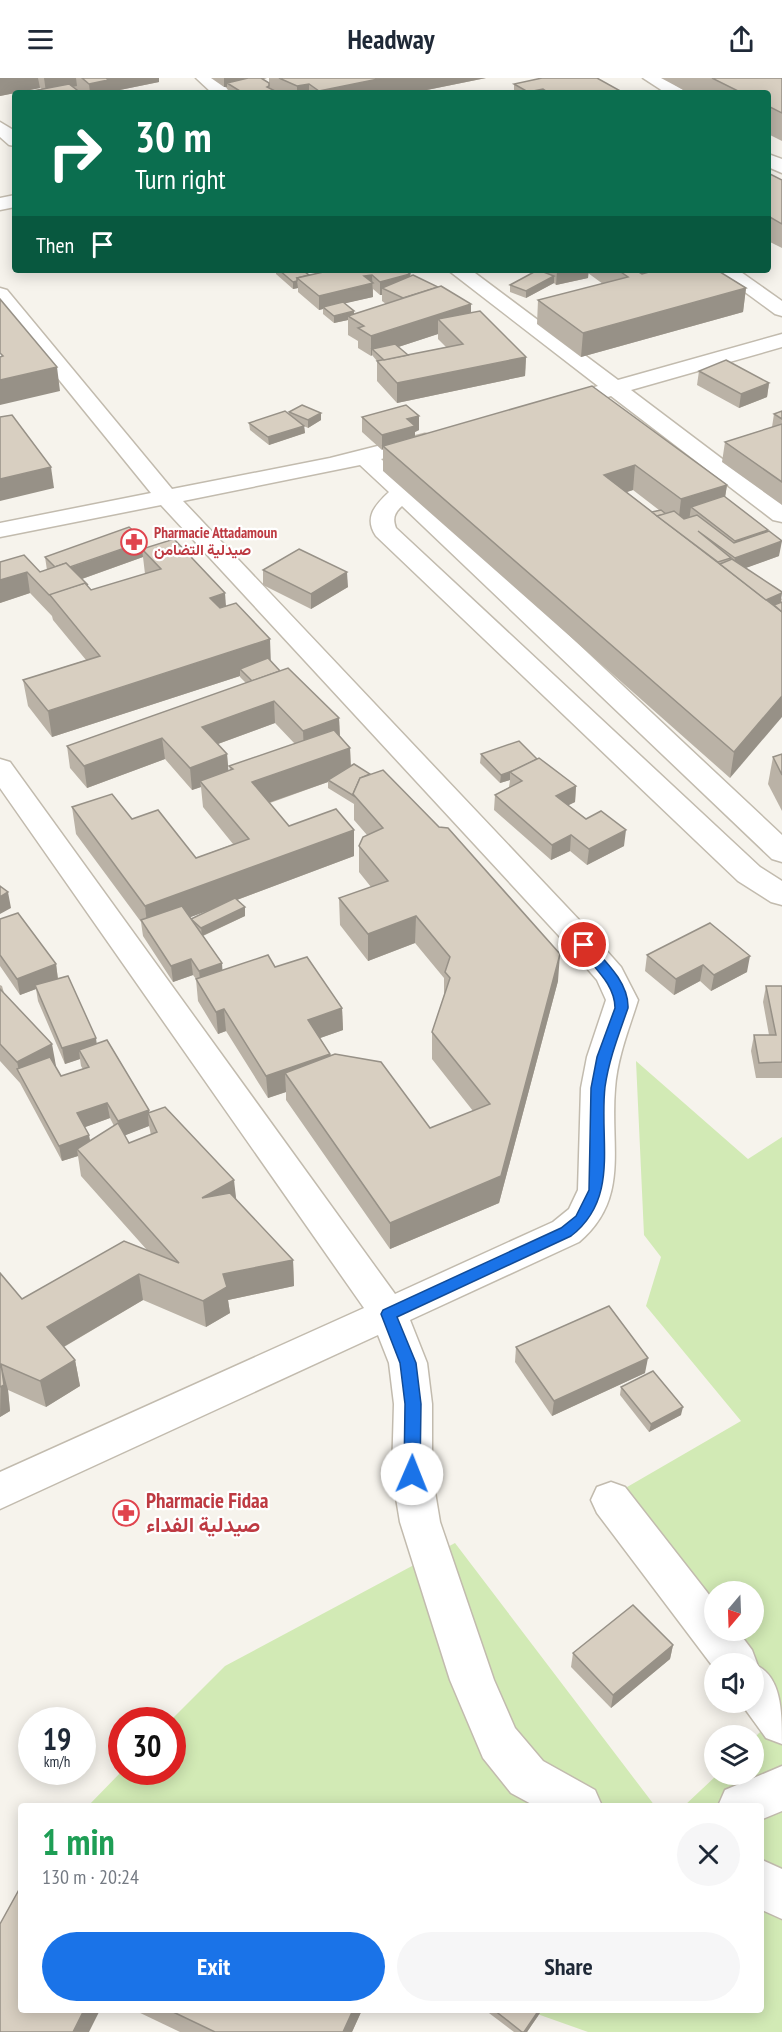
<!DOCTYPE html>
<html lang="en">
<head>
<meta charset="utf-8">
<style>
  :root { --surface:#fff; --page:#f6f6f7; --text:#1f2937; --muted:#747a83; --accent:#1a73e8 }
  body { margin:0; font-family:"PT Sans Narrow",Vazirmatn,sans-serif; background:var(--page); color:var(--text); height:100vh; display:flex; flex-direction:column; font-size:22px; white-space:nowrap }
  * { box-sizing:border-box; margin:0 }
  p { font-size:20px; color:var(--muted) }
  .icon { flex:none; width:33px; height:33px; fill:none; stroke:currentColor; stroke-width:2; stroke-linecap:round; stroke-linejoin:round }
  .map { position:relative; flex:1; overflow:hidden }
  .sheet { position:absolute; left:18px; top:1725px; width:746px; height:210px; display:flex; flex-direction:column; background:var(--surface); border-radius:6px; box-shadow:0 3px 15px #0003 }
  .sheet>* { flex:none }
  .hud { position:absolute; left:12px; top:12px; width:759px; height:183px; border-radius:6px; box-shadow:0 3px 15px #0003; background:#0b6e4f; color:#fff; overflow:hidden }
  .needle { width:39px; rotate:199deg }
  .controls { position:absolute; left:704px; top:1503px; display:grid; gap:12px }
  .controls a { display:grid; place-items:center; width:60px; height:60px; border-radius:50%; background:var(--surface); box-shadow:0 3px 15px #0003; font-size:30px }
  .speed { position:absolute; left:18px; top:1629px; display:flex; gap:12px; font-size:30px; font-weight:700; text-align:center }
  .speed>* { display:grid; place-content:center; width:78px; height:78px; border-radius:50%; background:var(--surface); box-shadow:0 3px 15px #0003; line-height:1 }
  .speed small { font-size:15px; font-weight:400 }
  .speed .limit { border:9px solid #d22; background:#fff; color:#111 }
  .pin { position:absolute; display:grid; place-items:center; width:51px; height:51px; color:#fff; margin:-26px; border:3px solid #fff; border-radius:50%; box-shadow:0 2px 6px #0007 }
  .me { position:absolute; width:66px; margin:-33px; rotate:1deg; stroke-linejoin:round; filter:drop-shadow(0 0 4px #0008) }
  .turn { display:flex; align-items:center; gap:21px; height:126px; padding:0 24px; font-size:27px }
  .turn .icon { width:78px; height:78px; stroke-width:2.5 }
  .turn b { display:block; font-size:42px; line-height:51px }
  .then { display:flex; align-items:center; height:57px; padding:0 24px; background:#0003; gap:12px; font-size:22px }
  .round { display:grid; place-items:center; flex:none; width:63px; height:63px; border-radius:32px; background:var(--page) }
  .headline { display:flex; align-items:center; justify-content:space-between; height:102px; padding:0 24px }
  h1 { font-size:36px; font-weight:700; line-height:45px; color:#1e9e55 }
  .cta { display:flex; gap:12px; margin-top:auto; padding:12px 24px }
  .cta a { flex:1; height:69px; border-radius:36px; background:var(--accent); color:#fff; font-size:24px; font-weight:700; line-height:69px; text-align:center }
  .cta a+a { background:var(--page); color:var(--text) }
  header { display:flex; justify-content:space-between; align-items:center; height:78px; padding:0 24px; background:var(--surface); font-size:27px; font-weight:700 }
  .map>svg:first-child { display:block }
  .green { fill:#d2eab5; fill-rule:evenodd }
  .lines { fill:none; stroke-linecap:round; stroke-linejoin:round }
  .minor-casing { stroke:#c2bbae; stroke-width:3 }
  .minor { fill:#fff; fill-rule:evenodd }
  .wall { fill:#bab2a6; fill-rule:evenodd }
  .shaded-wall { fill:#979187 }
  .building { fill:#d8cfc1; stroke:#979187; stroke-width:1.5 }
  .route { fill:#1a73e8; stroke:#114b97; stroke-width:1.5 }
  .labels { text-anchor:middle; stroke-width:4.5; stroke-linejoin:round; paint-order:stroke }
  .far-health-label { font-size:15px; font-weight:bold; fill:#be3a42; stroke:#fff; text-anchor:start }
  .near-health-label { font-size:21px; font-weight:bold; fill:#be3a42; stroke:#fff; text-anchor:start }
</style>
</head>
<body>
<header><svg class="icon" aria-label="menu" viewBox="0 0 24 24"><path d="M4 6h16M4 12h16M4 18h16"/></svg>Headway<svg class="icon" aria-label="share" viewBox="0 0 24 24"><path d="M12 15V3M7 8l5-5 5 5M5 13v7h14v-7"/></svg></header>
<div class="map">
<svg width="782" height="1954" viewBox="0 0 782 1954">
  <rect width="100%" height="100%" fill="#f6f3ec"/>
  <!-- green -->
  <g class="green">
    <path d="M636,983L748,1081L782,1059V1954H588L526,1932H760V1728H684L717,1697L753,1696V1661L767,1647L753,1624V1586L722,1585L603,1423L741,1343L646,1228L661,1179L644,1157ZM714,1514H753V1552H714Z"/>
    <polygon points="455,1465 655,1728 88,1728 122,1693 172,1694 171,1642 225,1588"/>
  </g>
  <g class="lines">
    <!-- minor casing -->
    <g class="minor-casing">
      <g id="minor">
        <polygon points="196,0 215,0 232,15 212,15"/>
        <polygon points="643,0 664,0 688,15 666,15"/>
        <polygon points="0,44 15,53 15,68 9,67 0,59"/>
        <polygon points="768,76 782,81 782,95 768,89"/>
        <polygon points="15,117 15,129 0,132 0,120"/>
        <polygon points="448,192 471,192 618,302 782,256 782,269 631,312 782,426 782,444 773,442 611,318 556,334 548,332 545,327 548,322 598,308"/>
        <polygon points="715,192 738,192 782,223 782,238 775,236"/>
        <path d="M0,210L7,212L172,411L330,380L425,356L433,358L436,363L433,368L381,381L782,757V784L772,781L402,428C395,434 392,440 396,450L760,789L782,803V827L771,824L738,803L376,458C364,440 374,428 389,414L360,387L183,423L582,845L621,889L638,922C629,951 617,980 615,1011C610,1069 630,1121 579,1164L410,1242L427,1285L432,1326V1396L440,1444L494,1602L515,1650L543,1683L595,1712L602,1728H535L511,1715L483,1680L450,1602L400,1444L392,1396L394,1326L389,1285L378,1257L0,1431V1394L364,1230L0,710V681L10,684L395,1216L553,1144L569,1131L578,1112L581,1010L587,979L606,922L597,902L560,859L161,427L0,459V445L151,415L0,229Z"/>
        <path d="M611,1404L625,1409L714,1523V1552H737L752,1572L758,1588C782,1601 782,1636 782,1666L766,1660L740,1624H753V1586H714V1590L597,1435L591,1422L597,1409Z"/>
        <polygon points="782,1688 782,1733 760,1742 760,1728 718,1728 725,1712"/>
        <polygon points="760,1781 782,1791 782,1841 760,1831"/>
      </g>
    </g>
    <!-- minor -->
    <use href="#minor" class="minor"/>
  </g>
  <!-- wall -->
  <g class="wall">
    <polygon points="0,0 159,0 159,4 110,14 110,15 22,15 42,11 39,9 40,10 0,18"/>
    <polygon points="211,0 267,0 263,1 269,5 269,0 486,0 412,15 233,15 227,11 227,9 224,9"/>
    <polygon points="661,0 782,0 782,63 768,56 768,15 689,15"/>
    <polygon points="514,6 624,15 514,15"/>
    <polygon points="768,95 782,102 782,170 768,163"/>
    <path d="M276,192H302L309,197L332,192L410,198L471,235L526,279L525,298L397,325L377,303V283L372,277L371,278L358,270V263L348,257V242L334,245L323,236V231L319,232L298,214V210L293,211L276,196ZM373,211L380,217H382V223L386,226L354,236V233L345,225L373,219ZM438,256V261L446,269L408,277L398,269Z"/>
    <polygon points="538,192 717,192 746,210 743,234 581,279 537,246 538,222 603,206 588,195 588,200 556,207 554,205 526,220 510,214 510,207 540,193"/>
    <polygon points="699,293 769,305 767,319 739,330 697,307"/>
    <path d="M592,308L727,407L725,419L768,454L779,478L745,490L782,521L730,700L383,393V371L382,372L362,354V339L419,352L415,354V359ZM633,412L659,432L652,434L627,414Z"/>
    <polygon points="782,333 782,427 722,384 725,364 772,349 774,336"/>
    <polygon points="289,334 321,335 321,342 308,350 304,348 305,355 269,367 250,352 249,345 289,336"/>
    <path d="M145,463V470L226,528L271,584L280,593L339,640L340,658L350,670L351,689L558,903L499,1125L390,1171L286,1022V1014L268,1020L226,953L218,956L198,923L196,901L193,897L173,904L143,858L141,844L76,756L72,729L132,741L196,780L233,766L203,729L201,709L192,712L165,681L87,710L70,690L67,668L246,605L240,599V598L52,659L28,628L23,602L86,582L53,542L52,538L30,515L0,525V484L40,494L47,492L45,479ZM143,479L145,496L91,512L82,501ZM275,645L295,666L229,688L230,692L228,693L227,676L218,666ZM328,704V710L354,726V742L367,757L359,768V794L371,809L339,820L340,847L368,883L415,865L444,900V917L432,954V981L473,1033L430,1050L330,978V976L320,960L343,952L342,930L275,889L222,892L203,858L245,838L237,822L354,778V752L289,748L270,725ZM209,832L192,842L190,839Z"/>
    <polygon points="263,492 348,509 311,531 263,507"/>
    <polygon points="481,676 537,681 576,708 575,724 568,727 624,768 587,787 570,773 551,782 494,732 495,717 509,709 510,702 500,705 480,685"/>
    <polygon points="782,676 782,733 768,706 773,679"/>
    <path d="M0,841L56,886L58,901L97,966L149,1034L236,1122L293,1182L294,1208L228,1222L230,1235L206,1249L143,1222L64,1269L75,1282L80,1308L46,1329L8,1312L10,1333L0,1339V1195L22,1221L147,1172L81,1098L78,1078L62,1083L20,1005L0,983V907L2,908L4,915L56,988H55L61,998L83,991L81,988L80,981L65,986L38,923L36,911L20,917L0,888ZM110,1040L114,1048L90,1063L85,1049ZM149,1048L151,1057L129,1065L125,1057Z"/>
    <polygon points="647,877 747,894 711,913 700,903 674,917 645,893"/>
    <polygon points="766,908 782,908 782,1000 756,1000 751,973 754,957 769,957 763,924"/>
    <polygon points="516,1269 645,1295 552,1338 515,1284"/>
    <polygon points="621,1309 681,1337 649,1354 620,1317"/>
    <polygon points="673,1567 670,1581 611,1630 571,1589 573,1575"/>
    <polygon points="134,1932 362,1932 352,1954 180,1954"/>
    <polygon points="485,1932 542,1932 527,1954 514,1954"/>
  </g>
  <!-- shaded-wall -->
  <g class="shaded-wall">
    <polygon points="0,0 38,0 40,10 0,18"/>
    <polygon points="44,0 76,0 77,8 46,14"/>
    <polygon points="103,0 159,0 159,4 110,14 110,15 90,15 89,6"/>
    <polygon points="224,0 267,0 231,8 227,5 227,9 224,9"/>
    <polygon points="383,0 486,0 412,15 319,15 319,13"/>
    <polygon points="309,6 309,15 297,15 297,8"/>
    <polygon points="543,11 542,15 528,15 528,14"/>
    <polygon points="561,192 589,192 588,200 556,207 557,193"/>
    <polygon points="639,192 694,192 635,216 637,193"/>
    <polygon points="410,196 410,210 382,210 382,217 380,217 380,204"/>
    <polygon points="372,197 373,219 325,230 323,229 323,231 319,232 319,218 364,198"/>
    <polygon points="554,198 554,205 526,220 526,213"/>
    <polygon points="297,203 298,210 293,211 293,204"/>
    <polygon points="746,210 743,234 581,279 583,255"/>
    <polygon points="471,226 471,245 438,241 438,256 377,276 372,271 372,277 371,278 371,258"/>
    <polygon points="354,233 354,240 348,238 348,242 334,245 334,238"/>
    <polygon points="526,279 525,298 397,325 397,305"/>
    <polygon points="57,289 60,313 0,327 0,302"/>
    <polygon points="769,305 767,319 739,330 741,316"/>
    <polygon points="321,335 321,342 308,350 308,342"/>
    <polygon points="419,338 419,352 415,354 415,363 383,368 383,371 382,372 382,357 407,341"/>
    <polygon points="304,348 305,355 269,367 268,359"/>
    <polygon points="635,387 633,412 602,422 604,397"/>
    <polygon points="51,389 54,410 0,423 0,401"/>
    <polygon points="727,407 723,432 691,429 689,443 678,447 681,421"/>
    <polygon points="768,452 766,467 732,478 735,463"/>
    <polygon points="145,463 146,475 142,471 143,479 62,508 60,493"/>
    <polygon points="782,463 779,478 732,495 735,480"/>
    <polygon points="27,494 30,515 0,525 0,502"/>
    <polygon points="347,494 348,509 311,531 311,516"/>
    <polygon points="225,515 227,541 210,520"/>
    <polygon points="782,515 780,530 762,523"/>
    <polygon points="270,561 271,587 240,591 240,598 52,659 48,633"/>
    <polygon points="782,618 782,639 730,700 734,674"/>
    <polygon points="274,623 275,645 204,671 202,649"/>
    <polygon points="339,640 340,662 304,675 303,653"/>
    <polygon points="162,660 165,681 87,710 84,688"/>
    <polygon points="350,670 351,696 328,702 328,704 253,730 252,704"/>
    <polygon points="227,676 229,698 200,703 201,709 192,712 190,690"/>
    <polygon points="539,684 510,694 510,702 500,705 501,697"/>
    <polygon points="576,708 575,724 555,734 556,718"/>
    <polygon points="354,752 354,778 148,855 145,828"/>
    <polygon points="626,752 624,768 587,787 589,771"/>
    <polygon points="571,757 570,773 551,782 552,767"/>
    <polygon points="8,814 11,830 0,836 0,819"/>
    <polygon points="245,829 245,838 202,858 201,850"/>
    <polygon points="416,838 415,865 368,883 368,856"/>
    <polygon points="560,876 558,903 499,1125 390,1171 390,1145 501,1098"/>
    <polygon points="750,878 747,894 711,913 714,897"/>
    <polygon points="191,881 193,897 173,904 171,888"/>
    <polygon points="222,885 223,901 201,909 199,893"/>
    <polygon points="56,886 58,902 35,907 36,911 20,917 17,901"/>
    <polygon points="703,887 700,903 674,917 676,901"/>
    <polygon points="342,930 343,952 309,964 308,942"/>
    <polygon points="224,931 226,953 218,956 216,934"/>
    <polygon points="96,960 98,976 79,972 80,981 65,986 62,970"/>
    <polygon points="52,966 56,988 25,1004 19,993 17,984"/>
    <polygon points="330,976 331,998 285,995 286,1014 268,1020 266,998"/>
    <polygon points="107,1025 110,1040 80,1051 77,1035"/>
    <polygon points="149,1032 150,1040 148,1035 149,1048 121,1059 118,1043"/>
    <polygon points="89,1057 92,1072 77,1071 78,1078 62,1083 59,1068"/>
    <polygon points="234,1102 237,1128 202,1120"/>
    <polygon points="293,1182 294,1208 228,1222 230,1235 206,1249 203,1223 223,1196"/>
    <polygon points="139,1196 143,1222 53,1275 47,1249"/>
    <polygon points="648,1280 645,1295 552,1338 554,1323"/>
    <polygon points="75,1282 80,1308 46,1329 40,1303"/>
    <polygon points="1,1286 8,1312 10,1333 0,1339"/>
    <polygon points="683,1329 681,1337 649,1354 651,1346"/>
    <polygon points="673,1567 670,1581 611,1630 613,1617"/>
    <polygon points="84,1932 100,1932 89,1954 73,1954"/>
    <polygon points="353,1932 362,1932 352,1954 343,1954"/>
    <polygon points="539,1932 542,1932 527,1954 524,1954"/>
  </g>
  <!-- building -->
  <g class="building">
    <polygon points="82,0 106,0 108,2 89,6"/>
    <polygon points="248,0 261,0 269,5 269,8 267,9 279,15 243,15 227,5"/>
    <polygon points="279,0 383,0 319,13 309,6 297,8"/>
    <polygon points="542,0 597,0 624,15 549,15 543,11 528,14 514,6"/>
    <polygon points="712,0 782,0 782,35 768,28 768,15 742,15"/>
    <polygon points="69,6 81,15 22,15"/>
    <polygon points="768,95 782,102 782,146 768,138"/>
    <polygon points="279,192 302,192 309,197 297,200 297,203 293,204"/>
    <polygon points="332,192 405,192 410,196 380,204 372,197 364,198 373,205 319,218 297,200"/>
    <polygon points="618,192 639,192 637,193 642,196 656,192 717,192 746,210 583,255 538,222 628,199"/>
    <polygon points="541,193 554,198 526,213 510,207 534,194"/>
    <polygon points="413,197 438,209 403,220 382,210"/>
    <polygon points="441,208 471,226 371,258 358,250 364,248 348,238"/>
    <polygon points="0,221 57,289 0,302 0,279 3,278 0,275"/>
    <polygon points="343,224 354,233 334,238 323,229"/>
    <polygon points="480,233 526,279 397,305 377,283 463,266 438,241"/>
    <polygon points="395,266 408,277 384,282 372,271"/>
    <polygon points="726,282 769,305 741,316 699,293"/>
    <polygon points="592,308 727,407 681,421 635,387 604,397 782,534 782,618 734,674 383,368"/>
    <polygon points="302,327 321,335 308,342 289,334"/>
    <polygon points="406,327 419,338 407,341 415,348 382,357 362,339"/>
    <polygon points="285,333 304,348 268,359 249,345"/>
    <polygon points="782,333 782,341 774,336"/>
    <polygon points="12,337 51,389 0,401 0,339"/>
    <polygon points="782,346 782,404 725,364"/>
    <polygon points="724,418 768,452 735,463 691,429"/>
    <polygon points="661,432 666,436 657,438 652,434"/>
    <polygon points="674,433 684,441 697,437 734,465 769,453 782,463 735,480 698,453 731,480 718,484 657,438"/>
    <polygon points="129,449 145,463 70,489 66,485 55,489 45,479"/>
    <polygon points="174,461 225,515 210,520 220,530 236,525 270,561 48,633 23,602 100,578 49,516 85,505 91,512 161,491 142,471"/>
    <polygon points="299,471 347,494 311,516 263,492"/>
    <polygon points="24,477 40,494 66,485 88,507 85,505 49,517 27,494 0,502 0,484"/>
    <polygon points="732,481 782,514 782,515 766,522 720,486"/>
    <polygon points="782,524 782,534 774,527"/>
    <polygon points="268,580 280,593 252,603 240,591"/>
    <polygon points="288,590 339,640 303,653 274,623 202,649 227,676 190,690 162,660 84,688 67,668"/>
    <polygon points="334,652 350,670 252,704 289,748 336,731 354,752 145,828 72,729 112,716 132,741 158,732 196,780 249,761 200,703 233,691 229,688"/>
    <polygon points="519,663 537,681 515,692 501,697 481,676"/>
    <polygon points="782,676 782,697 773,679"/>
    <polygon points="539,680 576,708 556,718 586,741 601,733 626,752 589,771 571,757 552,767 495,717 522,703 510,694"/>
    <polygon points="354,686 370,696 360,700 353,716 354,718 328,702"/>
    <polygon points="383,692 439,749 448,750 560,876 501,1098 390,1145 285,995 335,976 381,984 430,1050 490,1026 432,954 450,900 445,894 450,879 416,838 368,856 339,820 388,803 359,768 363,759 383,750 353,716 360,700"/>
    <polygon points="0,808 8,814 0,819"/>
    <polygon points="235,820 245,829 201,850 191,841"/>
    <polygon points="182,828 222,885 199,893 191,881 171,888 141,842"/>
    <polygon points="18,835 56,886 17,901 0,877 0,841"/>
    <polygon points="710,845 750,878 714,897 703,887 676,901 647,877"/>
    <polygon points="268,877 275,889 307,879 342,930 308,942 330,976 266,998 224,931 216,934 196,901"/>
    <polygon points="68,898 96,960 62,970 35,907"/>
    <polygon points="766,908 782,908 782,984 759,985 754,957 776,957"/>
    <polygon points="0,911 52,966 17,984 0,966"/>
    <polygon points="107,962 149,1032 118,1043 107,1025 77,1035 89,1057 59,1068 17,991 50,979 61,998 89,989 79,972"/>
    <polygon points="165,1029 234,1102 202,1120 230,1115 293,1182 223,1196 227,1209 203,1223 139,1196 47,1249 75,1282 40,1303 1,1286 4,1307 0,1309 0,1195 22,1221 124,1163 179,1185 77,1071 118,1045 129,1065 157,1054 148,1035"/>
    <polygon points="609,1228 648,1280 554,1323 516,1269"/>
    <polygon points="653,1293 683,1329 651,1346 621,1309"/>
    <polygon points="633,1527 673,1567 613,1617 573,1575"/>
    <polygon points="21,1808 21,1932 84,1932 73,1954 0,1954 0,1846"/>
    <polygon points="169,1932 353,1932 343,1954 215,1954"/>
    <polygon points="494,1932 539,1932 524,1954 522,1954"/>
  </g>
  <!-- route -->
  <path class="route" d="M584,863L588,864C604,882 629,904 628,930C619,956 609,981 605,1009C599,1063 620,1120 571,1158L397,1239L416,1285L421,1326L420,1396L418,1401L412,1403L406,1401L404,1396L405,1326L400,1285L381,1236L383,1232L561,1150L576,1138L589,1112L591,1010L597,979L615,930C615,904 590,887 577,867Z"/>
  <!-- icons -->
  <defs>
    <g id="pharmacy-ring" transform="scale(1.35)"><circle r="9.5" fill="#fff" stroke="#e0444e" stroke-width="1.5"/><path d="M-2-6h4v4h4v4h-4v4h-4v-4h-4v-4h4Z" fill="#e0444e"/></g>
  </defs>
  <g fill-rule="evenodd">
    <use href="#pharmacy-ring" x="134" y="464"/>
    <use href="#pharmacy-ring" x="126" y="1435"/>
  </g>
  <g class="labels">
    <!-- far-health labels -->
    <g class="far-health-label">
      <text x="154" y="460">Pharmacie Attadamoun<tspan x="154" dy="17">صيدلية التضامن</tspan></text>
    </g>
    <!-- near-health labels -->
    <g class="near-health-label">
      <text x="146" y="1430">Pharmacie Fidaa<tspan x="146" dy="24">صيدلية الفداء</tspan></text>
    </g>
  </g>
</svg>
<div class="controls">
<a><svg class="needle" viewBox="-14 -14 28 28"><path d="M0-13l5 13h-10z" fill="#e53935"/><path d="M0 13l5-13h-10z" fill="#747a83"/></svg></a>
<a><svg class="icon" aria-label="sound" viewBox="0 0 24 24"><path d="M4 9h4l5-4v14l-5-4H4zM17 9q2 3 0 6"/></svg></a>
<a><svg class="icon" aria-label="layers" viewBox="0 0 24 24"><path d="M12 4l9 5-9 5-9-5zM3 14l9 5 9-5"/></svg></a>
</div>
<div class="speed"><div>19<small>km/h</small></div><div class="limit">30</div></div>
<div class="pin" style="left:584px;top:867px;background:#d93025"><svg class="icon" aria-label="arrive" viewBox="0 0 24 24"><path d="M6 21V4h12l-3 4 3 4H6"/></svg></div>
<svg class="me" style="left:412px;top:1396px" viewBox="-20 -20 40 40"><circle r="19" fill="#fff"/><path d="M0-13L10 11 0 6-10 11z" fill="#1a73e8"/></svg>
<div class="hud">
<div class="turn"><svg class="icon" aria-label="right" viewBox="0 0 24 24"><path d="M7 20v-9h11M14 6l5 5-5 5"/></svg><div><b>30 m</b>Turn right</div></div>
<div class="then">Then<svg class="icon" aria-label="arrive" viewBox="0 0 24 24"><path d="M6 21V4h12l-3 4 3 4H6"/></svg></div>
</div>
<section class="sheet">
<div class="headline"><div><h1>1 min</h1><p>130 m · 20:24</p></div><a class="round"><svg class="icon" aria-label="close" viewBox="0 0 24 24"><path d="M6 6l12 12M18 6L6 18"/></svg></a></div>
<div class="cta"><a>Exit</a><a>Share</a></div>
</section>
</div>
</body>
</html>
